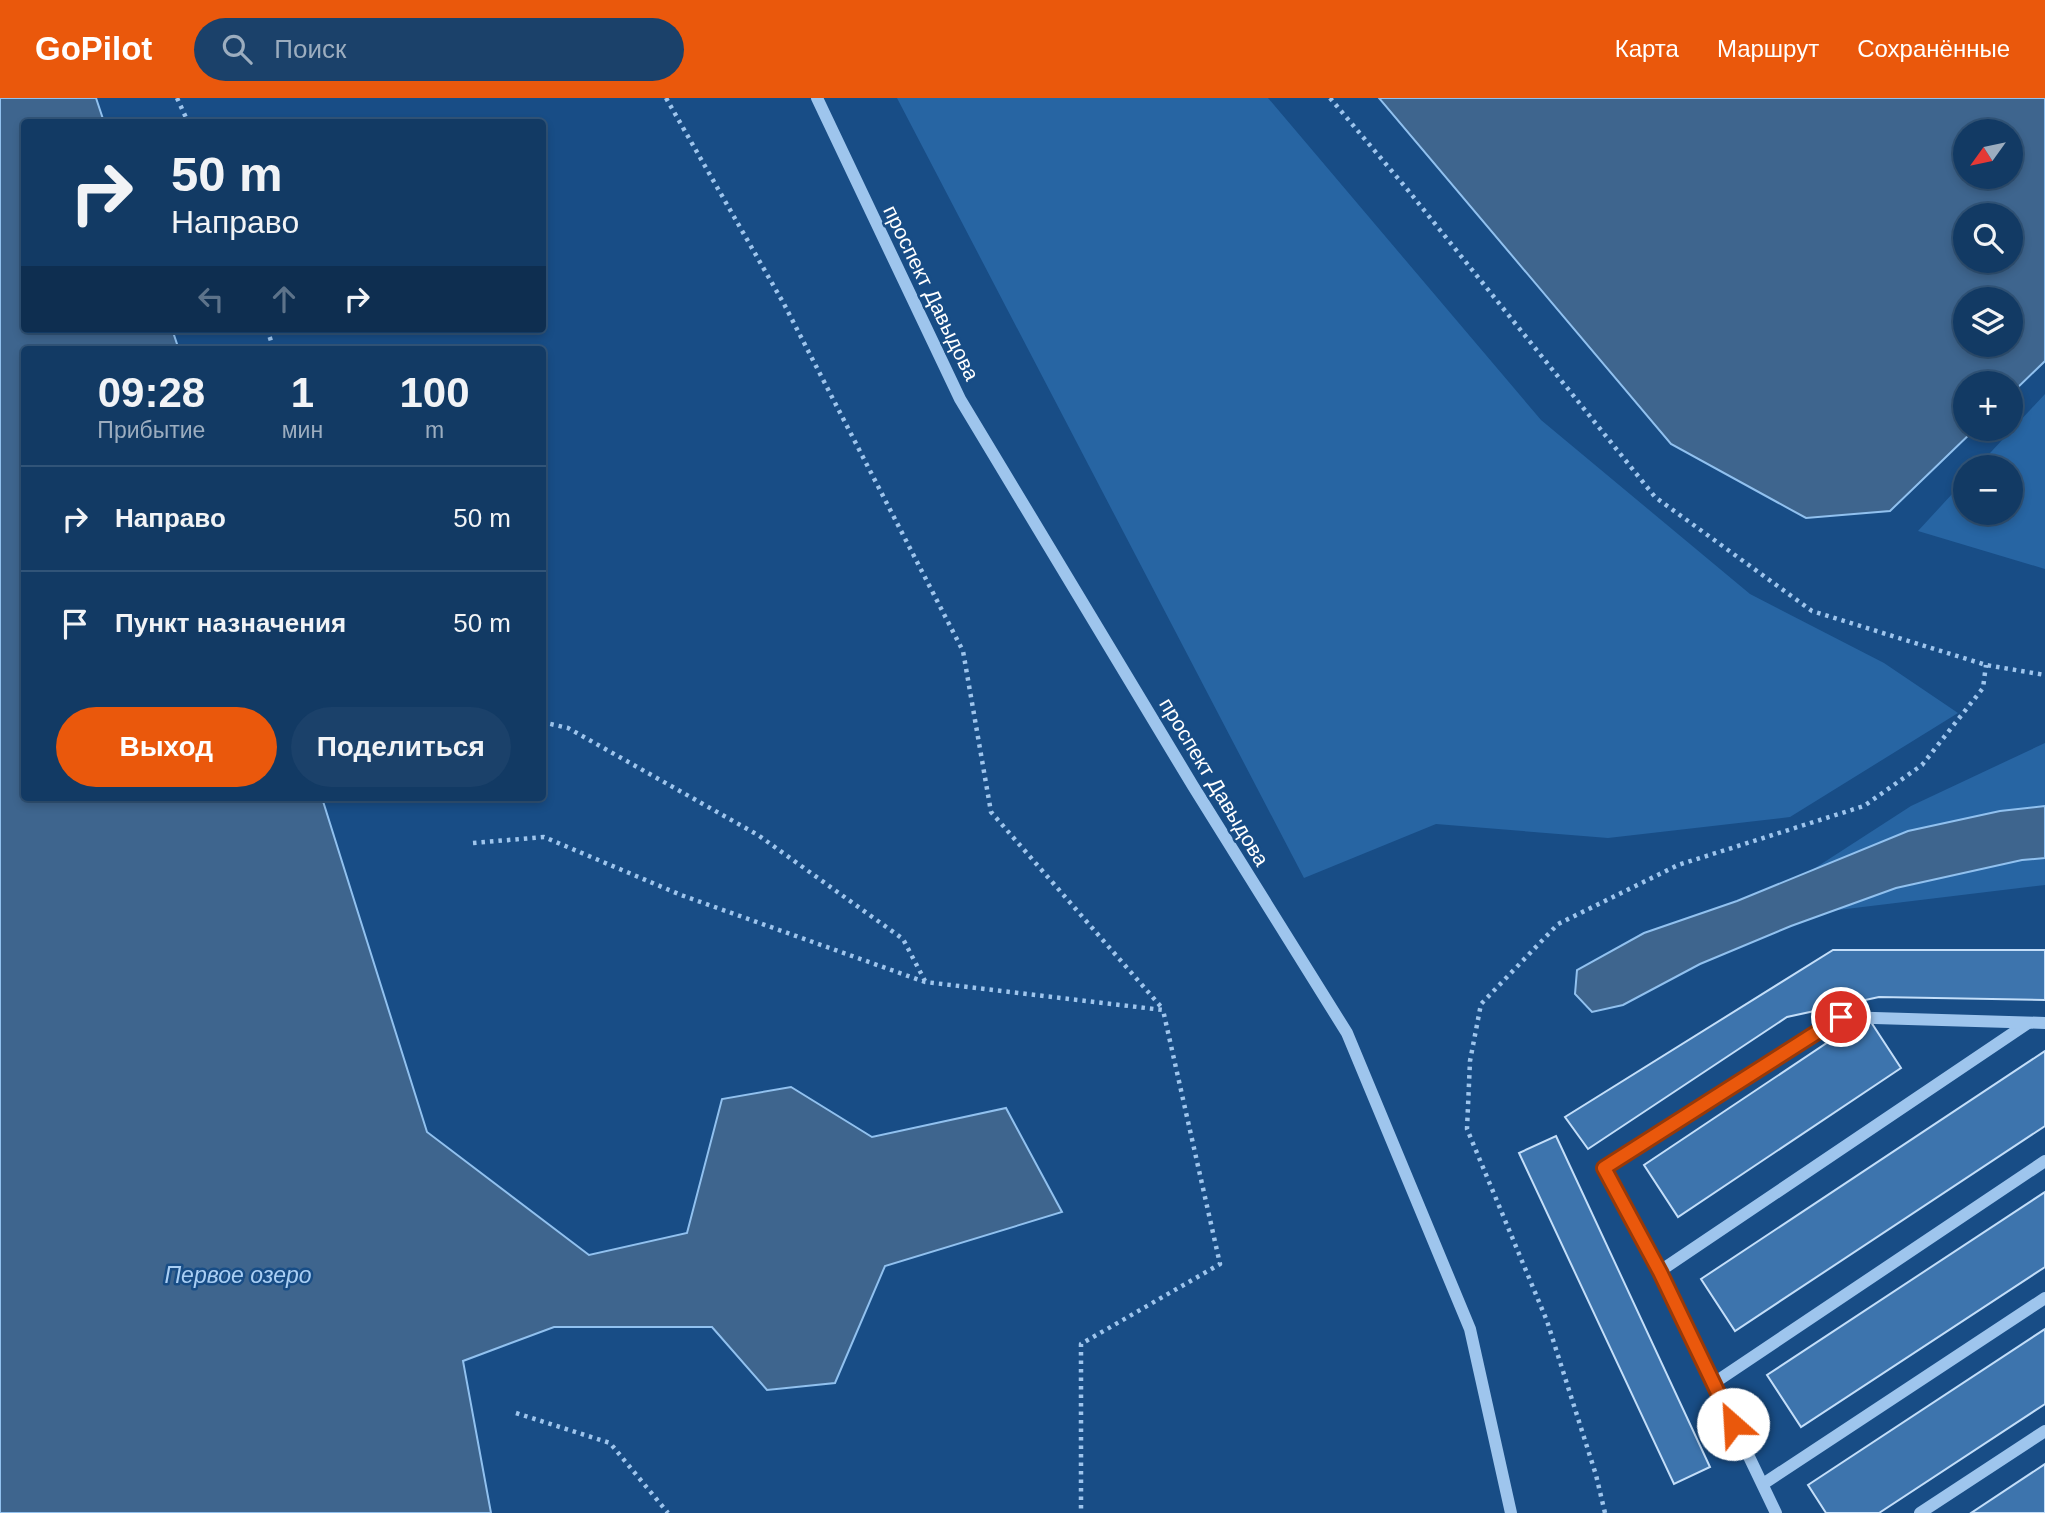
<!DOCTYPE html>
<html lang="ru">
<head>
<meta charset="utf-8">
<style>
  :root { --surface:#123a64; --page:#1b416a; --text:#f1f3f6; --muted:#9cadbf; --line:#315478; --accent:#ea580c }
  body { margin:0; font-family:Helvetica,sans-serif; background:var(--page); color:var(--text); height:100vh; display:flex; flex-direction:column; font-size:26px; white-space:nowrap }
  * { box-sizing:border-box; margin:0 }
  p { font-size:23px; color:var(--muted) }
  .icon { flex:none; width:38px; height:38px; fill:none; stroke:currentColor; stroke-width:2; stroke-linecap:round; stroke-linejoin:round }
  .map { position:relative; flex:1; overflow:hidden }
  .drawer { position:absolute; left:21px; top:248px; width:525px; height:455px; display:flex; flex-direction:column; background:var(--surface); border-radius:7px; box-shadow:0 4px 10px #0003,0 0 0 2px var(--line) }
  .drawer>* { flex:none }
  .hud { position:absolute; left:21px; top:21px; width:525px; height:214px; border-radius:7px; box-shadow:0 4px 10px #0003,0 0 0 2px var(--line); background:#123a64; color:var(--text); overflow:hidden }
  .needle { width:46px; rotate:237deg }
  .fabs { position:absolute; left:1953px; top:21px; display:grid; gap:14px }
  .fabs a { display:grid; place-items:center; width:70px; height:70px; border-radius:50%; background:var(--surface); box-shadow:0 4px 10px #0003,0 0 0 2px var(--line); font-size:35px }
  .pin { position:absolute; display:grid; place-items:center; width:60px; height:60px; color:#fff; margin:-30px; border:4px solid #fff; border-radius:50%; box-shadow:0 2px 7px #0007 }
  .me { position:absolute; width:77px; margin:-38px; rotate:334deg; stroke-linejoin:round; filter:drop-shadow(0 0 5px #0008) }
  .turn { display:flex; align-items:center; gap:24px; height:147px; padding:0 35px; font-size:32px }
  .turn .icon { width:91px; height:91px; stroke-width:2.5 }
  .turn b { display:block; font-size:49px; line-height:60px }
  .lanes { display:flex; align-items:center; height:66px; padding:0 35px; background:#0003; justify-content:center; gap:35px; direction:ltr }
  .lanes .off { opacity:.35 }
  .eta { display:flex; justify-content:space-evenly; align-items:center; height:119px; text-align:center }
  .eta b { font-size:42px; font-weight:700; line-height:49px }
  .button { display:flex; gap:14px; margin-top:auto; padding:14px 35px }
  .button a { flex:1; height:80px; border-radius:42px; background:var(--accent); color:#fff; font-size:28px; font-weight:700; line-height:80px; text-align:center }
  .button a+a { background:var(--page); color:var(--text) }
  ul { padding:0; list-style:none }
  li { display:flex; align-items:center; gap:21px; height:105px; padding:0 35px; border-top:2px solid var(--line) }
  li div { flex:1 }
  li b { display:block; font-size:26px }
  li em { font-style:normal }
  header { display:flex; align-items:center; gap:42px; box-sizing:border-box; height:98px; padding:0 35px; background:var(--accent); color:#fff }
  header strong { font-size:33px }
  nav { display:flex; gap:38px; margin-inline-start:auto; font-size:24px }
  .search { width:490px; height:63px; background:var(--page); display:flex; align-items:center; gap:18px; box-sizing:border-box; padding:0 24px; border-radius:38px; color:var(--muted); font-size:26px }
  .map>svg:first-child { display:block }
  .green { fill:#2765a3 }
  .water { fill:#3e658e; stroke:#91c1ef; stroke-width:2; fill-rule:evenodd }
  .building { fill:#3d74ad; stroke:#c3def9; stroke-width:2 }
  .lines { fill:none; stroke-linecap:round; stroke-linejoin:round }
  .path { stroke:#9ec5ed; stroke-width:4.5; stroke-dasharray:3.5 5; stroke-linecap:butt }
  .minor { stroke:#9ec5ed; stroke-width:12 }
  .route-casing { stroke:#983908; stroke-width:18 }
  .route { stroke:#ea580c; stroke-width:12 }
  .labels { text-anchor:middle; stroke-width:5; stroke-linejoin:round; paint-order:stroke }
  .street-label { font-size:21px; fill:#fff; stroke:#184d86 }
  .water-label { font-size:23px; font-style:italic; fill:#aacff4; stroke:#184d86 }
</style>
</head>
<body>
<header>
<strong>GoPilot</strong>
<div class="search"><svg class="icon" aria-label="search" viewBox="0 0 24 24"><circle cx="10" cy="10" r="6"/><path d="M15 15l6 6"/></svg>Поиск</div>
<nav><a>Карта</a><a>Маршрут</a><a>Сохранённые</a></nav>
</header>
<div class="map">
<svg width="2045" height="1415" viewBox="0 0 2045 1415">
  <rect width="100%" height="100%" fill="#184d86"/>
  <!-- green -->
  <g class="green">
    <polygon points="897,0 1268,0 1541,322 1750,496 1884,565 1958,615 1790,719 1608,740 1436,726 1304,780"/>
    <polygon points="2045,296 2045,471 1918,433 1965,382 1965,415 2011,415 2011,369 1977,369"/>
    <polygon points="2045,645 2045,787 1730,825 1911,708"/>
  </g>
  <!-- water -->
  <g class="water">
    <polygon points="0,0 96,0 104,24 24,24 24,231 172,231 179,252 24,252 24,700 322,700 427,1034 589,1157 687,1135 722,1001 791,989 872,1039 1006,1010 1062,1114 885,1168 835,1285 767,1292 712,1229 554,1229 463,1263 491,1415 0,1415"/>
    <path d="M1379,0H2045V263L2011,296V285H1965V331H1975L1890,413L1806,420L1671,346ZM1965,33H2011V79H1965ZM1965,117H2011V163H1965ZM1965,201H2011V247H1965Z"/>
    <polygon points="2045,708 2045,760 2022,762 1896,790 1791,828 1700,866 1623,907 1592,914 1575,896 1577,872 1644,835 1737,803 1908,733 2000,713"/>
  </g>
  <!-- building -->
  <g class="building">
    <polygon points="1833,852 2045,852 2045,902 1879,899 1787,919 1588,1051 1565,1019"/>
    <polygon points="1867,918 1901,970 1678,1119 1644,1067"/>
    <polygon points="2045,953 2045,1028 1735,1233 1701,1181"/>
    <polygon points="1556,1038 1710,1369 1674,1386 1519,1055"/>
    <polygon points="2045,1094 2045,1169 1801,1329 1767,1277"/>
    <polygon points="2045,1231 2045,1306 1879,1415 1826,1415 1808,1387"/>
    <polygon points="2045,1366 2045,1415 1971,1415"/>
  </g>
  <g class="lines">
    <!-- path -->
    <g class="path">
      <polyline points="177,0 188,24"/>
      <polyline points="666,0 784,206 963,553 991,714 1163,911"/>
      <polyline points="1330,0 1407,91 1655,399 1812,513 1986,567 2045,577"/>
      <polyline points="267,231 274,252"/>
      <polyline points="542,624 568,630 758,737 903,841 925,883"/>
      <polyline points="473,745 544,739 681,797 925,884 1163,912 1220,1166 1081,1246 1081,1415"/>
      <polyline points="516,1315 610,1345 668,1415"/>
      <polyline points="1605,1415 1596,1377 1547,1223 1467,1031 1470,963 1481,906 1558,826 1678,767 1864,708 1922,667 1983,590 1986,567"/>
    </g>
    <!-- minor -->
    <g class="minor">
      <polyline points="817,0 960,301 1193,688 1347,935 1470,1231 1511,1415"/>
      <polyline points="1660,1173 2028,925"/>
      <polyline points="1714,1285 2045,1063"/>
      <polyline points="1763,1386 2045,1200"/>
      <polyline points="1776,1415 1660,1173 1604,1070 1841,919 2045,925"/>
      <polyline points="1920,1415 2045,1333"/>
    </g>
  </g>
  <g class="lines">
    <!-- route casing -->
    <g class="route-casing">
      <polyline id="route" points="1733,1326 1660,1174 1604,1070 1841,919"/>
    </g>
    <!-- route -->
    <use href="#route" class="route"/>
  </g>
  <g class="labels">
    <!-- street labels -->
    <g class="street-label">
      <text transform="translate(931 195) rotate(64)" y="7">проспект Давыдова</text>
      <text transform="translate(1214 684) rotate(59)" y="7">проспект Давыдова</text>
    </g>
    <!-- water labels -->
    <g class="water-label">
      <text x="238" y="1185">Первое озеро</text>
    </g>
  </g>
</svg>
<div class="fabs">
<a><svg class="needle" viewBox="-14 -14 28 28"><path d="M0-13l5 13h-10z" fill="#e53935"/><path d="M0 13l5-13h-10z" fill="#9cadbf"/></svg></a>
<a><svg class="icon" aria-label="search" viewBox="0 0 24 24"><circle cx="10" cy="10" r="6"/><path d="M15 15l6 6"/></svg></a>
<a><svg class="icon" aria-label="layers" viewBox="0 0 24 24"><path d="M12 4l9 5-9 5-9-5zM3 14l9 5 9-5"/></svg></a>
<a>+</a>
<a>−</a>
</div>
<div class="pin" style="left:1841px;top:919px;background:#d93025"><svg class="icon" aria-label="arrive" viewBox="0 0 24 24"><path d="M6 21V4h12l-3 4 3 4H6"/></svg></div>
<svg class="me" style="left:1733px;top:1326px" viewBox="-20 -20 40 40"><circle r="19" fill="#fff"/><path d="M0-13L10 11 0 6-10 11z" fill="#ea580c"/></svg>
<div class="hud">
<div class="turn"><svg class="icon" aria-label="right" viewBox="0 0 24 24"><path d="M7 20v-9h11M14 6l5 5-5 5"/></svg><div><b>50 m</b>Направо</div></div>
<div class="lanes"><svg class="icon off" aria-label="left" viewBox="0 0 24 24"><path d="M17 20v-9H6M10 6l-5 5 5 5"/></svg><svg class="icon off" aria-label="ahead" viewBox="0 0 24 24"><path d="M12 20V5M6 11l6-6 6 6"/></svg><svg class="icon" aria-label="right" viewBox="0 0 24 24"><path d="M7 20v-9h11M14 6l5 5-5 5"/></svg></div>
</div>
<section class="drawer">
<div class="eta">
<div><b>09:28</b><p>Прибытие</p></div>
<div><b>1</b><p>мин</p></div>
<div><b>100</b><p>m</p></div>
</div>
<ul>
<li><svg class="icon" aria-label="right" viewBox="0 0 24 24"><path d="M7 20v-9h11M14 6l5 5-5 5"/></svg><div><b>Направо</b></div><em>50 m</em></li>
<li><svg class="icon" aria-label="arrive" viewBox="0 0 24 24"><path d="M6 21V4h12l-3 4 3 4H6"/></svg><div><b>Пункт назначения</b></div><em>50 m</em></li>
</ul>
<div class="button"><a>Выход</a><a>Поделиться</a></div>
</section>
</div>
</body>
</html>
